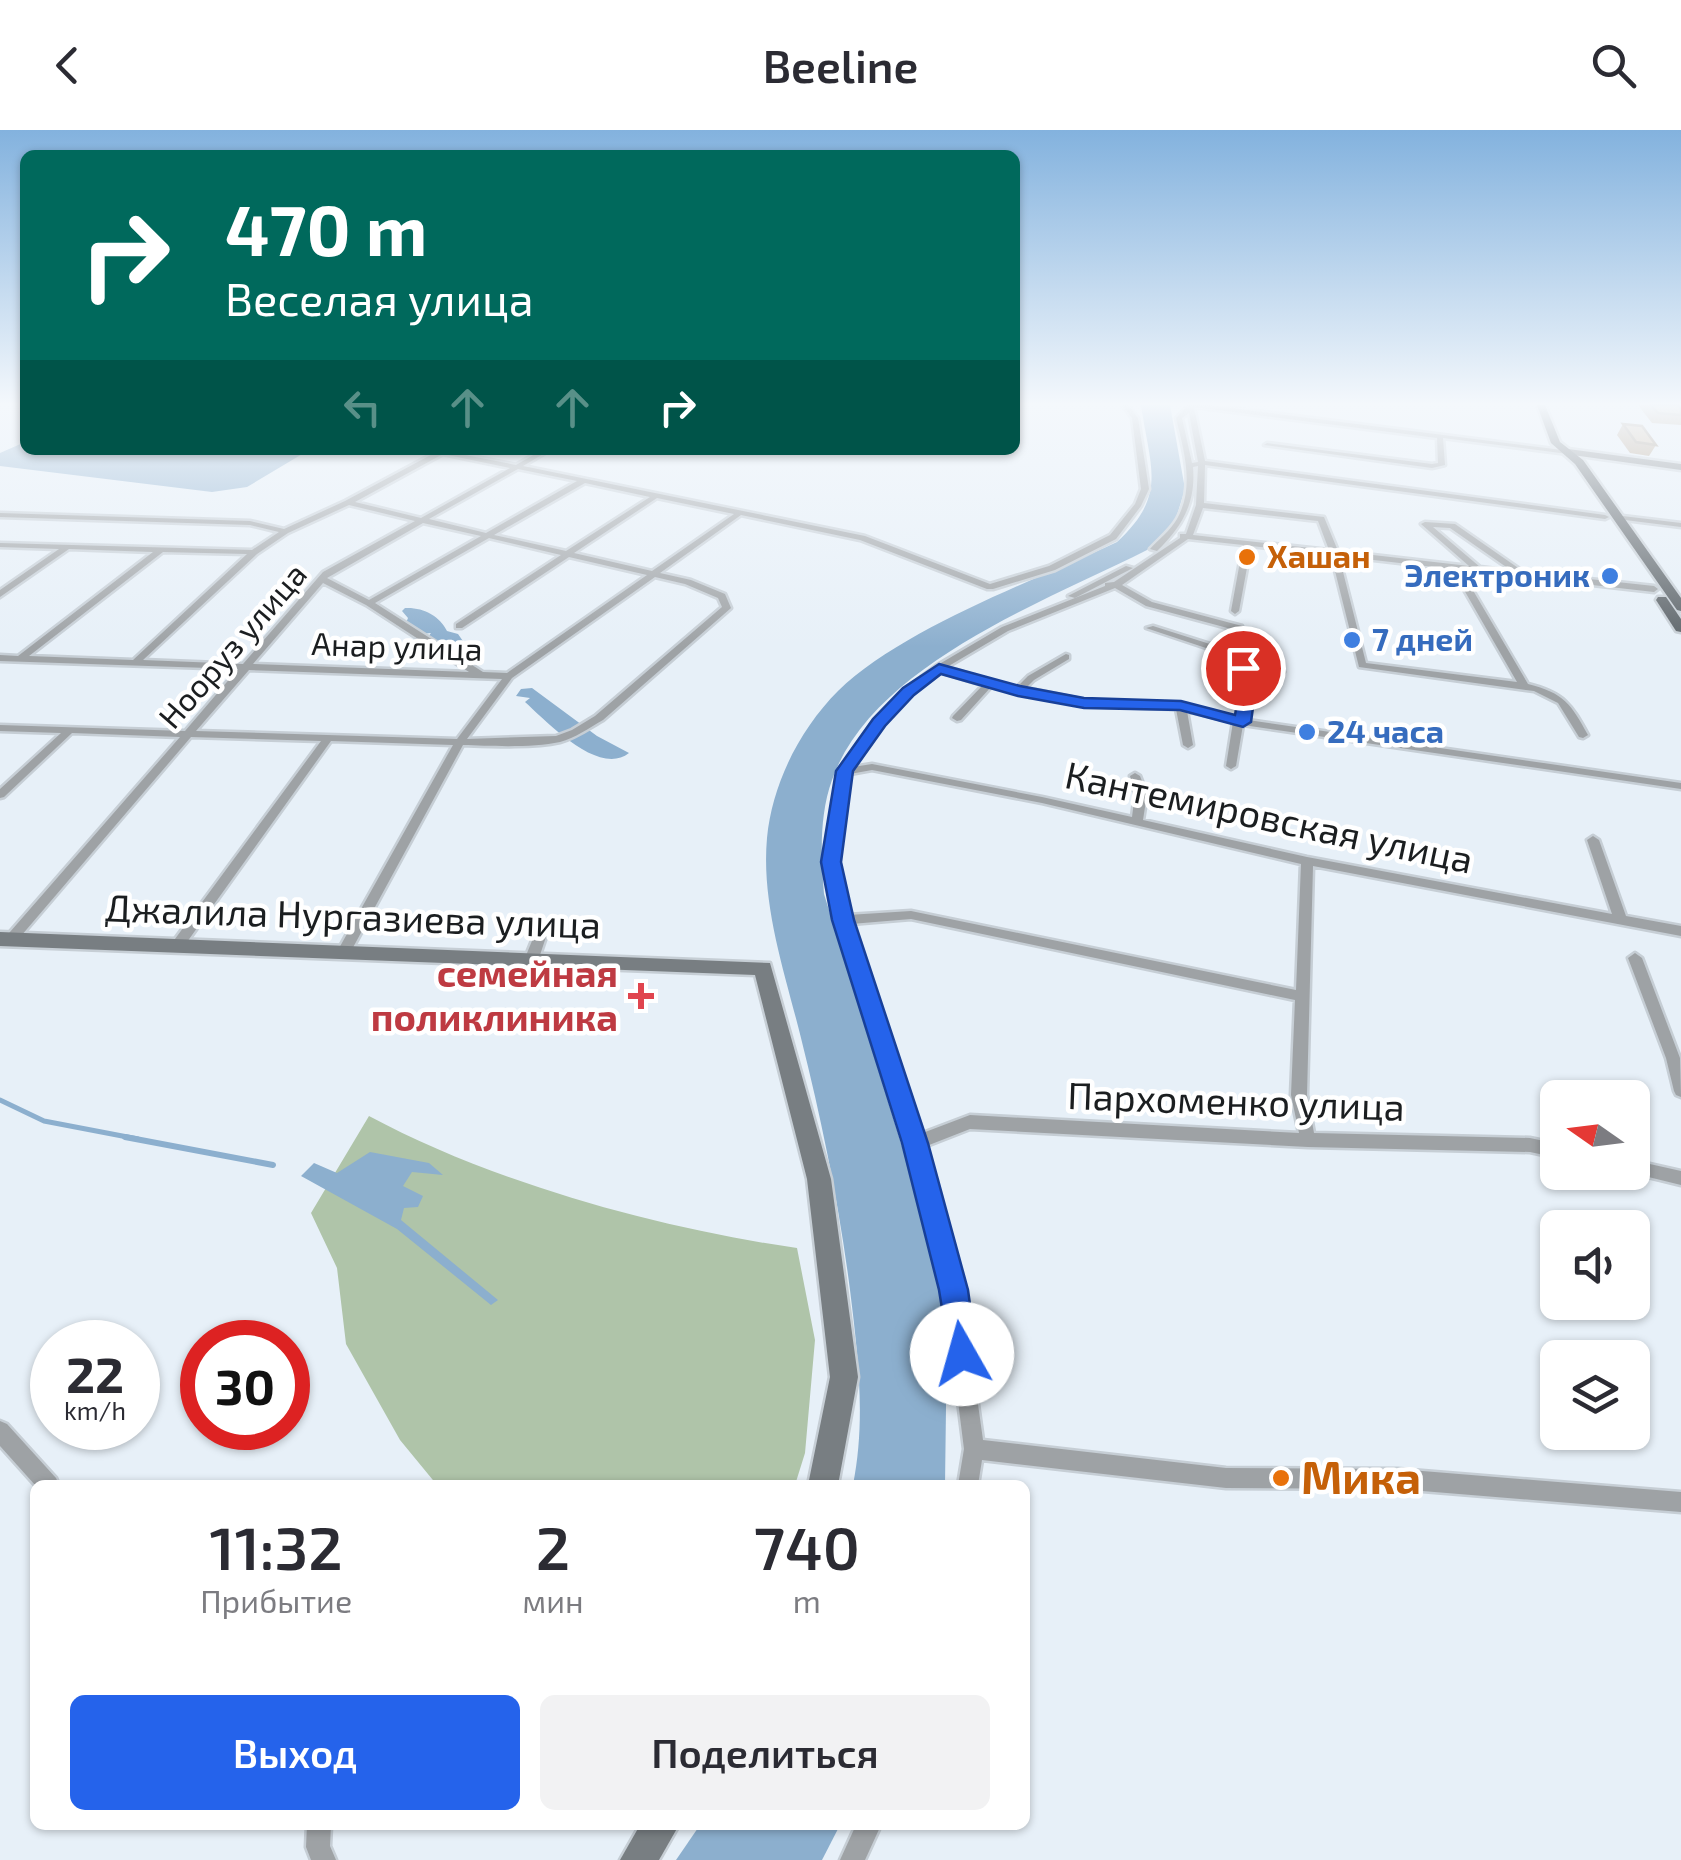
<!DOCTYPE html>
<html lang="ru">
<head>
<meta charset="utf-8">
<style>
  :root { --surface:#fff; --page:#f2f2f3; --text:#2b2b33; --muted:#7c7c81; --accent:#2563eb }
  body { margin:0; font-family:"Exo 2",sans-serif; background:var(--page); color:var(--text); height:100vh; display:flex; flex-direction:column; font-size:38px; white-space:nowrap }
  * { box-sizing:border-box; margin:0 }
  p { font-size:32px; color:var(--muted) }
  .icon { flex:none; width:55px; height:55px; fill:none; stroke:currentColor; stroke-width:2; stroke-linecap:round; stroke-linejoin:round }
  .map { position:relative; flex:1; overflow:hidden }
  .details { position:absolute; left:30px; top:1350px; width:1000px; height:350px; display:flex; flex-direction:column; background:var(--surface); border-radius:15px; box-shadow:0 2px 8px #0004 }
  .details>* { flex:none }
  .guide { position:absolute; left:20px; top:20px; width:1000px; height:305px; border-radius:15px; box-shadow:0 2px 8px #0004; background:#00695c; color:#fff; overflow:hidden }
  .needle { width:65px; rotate:284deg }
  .fabs { position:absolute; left:1540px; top:950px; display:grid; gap:20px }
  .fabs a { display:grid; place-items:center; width:110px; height:110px; border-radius:15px; background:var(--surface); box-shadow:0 2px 8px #0004; font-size:50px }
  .speed { position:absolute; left:30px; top:1190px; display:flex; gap:20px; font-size:50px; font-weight:700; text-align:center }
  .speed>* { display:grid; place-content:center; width:130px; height:130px; border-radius:50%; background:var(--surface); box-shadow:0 2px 8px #0004; line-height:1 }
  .speed small { font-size:25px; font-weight:400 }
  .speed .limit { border:15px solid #d22; background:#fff; color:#111 }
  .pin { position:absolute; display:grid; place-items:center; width:85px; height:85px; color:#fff; margin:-42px; border:5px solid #fff; border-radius:50%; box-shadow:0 2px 10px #0007 }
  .me { position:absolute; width:110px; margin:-55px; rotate:353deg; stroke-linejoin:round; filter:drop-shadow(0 0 8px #0008) }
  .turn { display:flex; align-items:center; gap:35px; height:210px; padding:0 40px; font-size:45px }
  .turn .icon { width:130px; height:130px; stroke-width:2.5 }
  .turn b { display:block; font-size:70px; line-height:85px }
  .lanes { display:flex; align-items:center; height:95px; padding:0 40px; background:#0003; justify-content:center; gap:50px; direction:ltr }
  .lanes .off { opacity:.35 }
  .eta { display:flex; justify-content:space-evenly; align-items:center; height:170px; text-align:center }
  .eta b { font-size:60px; font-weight:600; line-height:70px }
  .action { display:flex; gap:20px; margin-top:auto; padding:20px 40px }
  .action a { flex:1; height:115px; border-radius:15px; background:var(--accent); color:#fff; font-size:40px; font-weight:600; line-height:115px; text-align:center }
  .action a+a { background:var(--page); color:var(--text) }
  header { display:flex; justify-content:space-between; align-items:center; height:130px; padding:0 40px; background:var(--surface); font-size:45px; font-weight:600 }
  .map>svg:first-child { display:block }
  .green { fill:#afc4a9 }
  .water { fill:#8cafce }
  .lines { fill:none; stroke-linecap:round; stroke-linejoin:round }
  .stream-far1 { stroke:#8cafce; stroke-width:5 }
  .stream { stroke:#8cafce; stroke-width:6 }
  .street-casing { stroke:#c6ced5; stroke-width:5 }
  .secondary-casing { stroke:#c6ced5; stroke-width:5 }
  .primary-casing { stroke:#c6ced5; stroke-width:5 }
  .street { fill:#9ea2a5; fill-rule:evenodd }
  .secondary { fill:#787e82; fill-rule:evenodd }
  .primary { fill:#5d6469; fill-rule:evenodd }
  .wall { fill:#ab9174 }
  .building { fill:#c7a987; stroke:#8b765e; stroke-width:2.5 }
  .route { fill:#2563eb; stroke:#184099; stroke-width:2.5 }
  .food-dot { fill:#e8710a; stroke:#fff; stroke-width:4 }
  .shop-dot { fill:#3f7fe0; stroke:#fff; stroke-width:4 }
  .health-dot { fill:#e0444e; stroke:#fff; stroke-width:4 }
  .labels { text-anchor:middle; stroke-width:9; stroke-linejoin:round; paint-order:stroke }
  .far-food-label { font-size:32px; font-weight:bold; fill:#c56008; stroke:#fff; text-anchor:start }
  .far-shop-label { font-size:32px; font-weight:bold; fill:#366cbe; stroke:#fff; text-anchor:start }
  .far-street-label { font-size:32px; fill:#1b1e20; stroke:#fff }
  .street-label { font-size:38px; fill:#1b1e20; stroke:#fff }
  .health-label { font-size:38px; font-weight:bold; fill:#be3a42; stroke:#fff; text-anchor:end }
  .near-food-label { font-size:45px; font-weight:bold; fill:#c56008; stroke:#fff; text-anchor:start }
</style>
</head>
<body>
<header><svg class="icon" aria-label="back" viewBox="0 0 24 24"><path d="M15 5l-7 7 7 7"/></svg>Beeline<svg class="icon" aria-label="search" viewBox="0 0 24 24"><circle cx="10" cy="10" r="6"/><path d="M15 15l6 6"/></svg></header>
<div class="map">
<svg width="1681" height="1730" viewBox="0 0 1681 1730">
  <rect width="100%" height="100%" fill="#e7f0f8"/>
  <!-- green -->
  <path class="green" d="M369,986C494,1053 657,1098 797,1118L815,1210L805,1323L795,1355H437L400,1310L346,1214L337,1138L311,1083Z"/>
  <!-- water -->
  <g class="water">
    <path d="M1141,275H1170L1185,359L1173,398L1147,420C1046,471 872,535 832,650C819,686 821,727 824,764L921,1078L947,1200L945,1355H853C866,1290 858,1225 850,1160C839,1074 822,992 801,908C785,843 761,775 767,708C772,654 800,599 838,561C903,498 1034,451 1117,412C1168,365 1150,338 1141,275Z"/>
    <polygon points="25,312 25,320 309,320 247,357 212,362 0,336 0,323"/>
    <path d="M405,478C423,477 440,486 447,501L458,504L465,514L441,517L427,508L431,503L422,504L406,493L408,488L402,481Z"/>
    <path d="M532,558L597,606L629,623C599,647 547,592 525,572L530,568L516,566L521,559Z"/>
    <polygon points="370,1022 429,1033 443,1045 412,1042 403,1056 423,1066 418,1077 404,1078 401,1090 498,1170 491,1175 397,1099 301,1046 314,1033 337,1043"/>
    <polygon points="700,1695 840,1695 822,1730 676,1730"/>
  </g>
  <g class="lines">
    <!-- stream-far1 -->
    <polyline class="stream-far1" points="0,970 44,991 138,1009"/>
    <!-- stream -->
    <polyline class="stream" points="125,1007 273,1035"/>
    <!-- street casing -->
    <g class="street-casing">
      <g id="street">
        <path d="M1122,275H1128L1138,288L1149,359L1141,376L1116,409L1055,440L993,459H987L860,410L741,385L660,443L691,450L725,464L731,478L603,590C589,598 575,608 560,612C533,618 491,616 463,615L350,823L345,825L338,820L453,615L331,611L182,819H172L170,816L172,813L321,611L191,607L15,813H5L3,810L180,607L72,603L4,667L0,668V659L61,603L0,601V595L185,601L238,539L0,531V525L18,526L153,422L69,419L0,467V460L59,419L0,417V413L252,420L279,402L250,395L0,387V383L250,391L284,399L345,371L440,320L516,335L542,320H550L523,336L865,406L990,454L1049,436L1110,405L1135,374L1141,359L1132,288ZM443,324L510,338L421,388L355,372ZM518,339L577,351L486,403L429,389ZM585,353L650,367L566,421L494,405ZM657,368L734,384L652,441L574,423ZM349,375L415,391L323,442L243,534L143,530L257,424L288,403ZM423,393L481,406L369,470L327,448ZM489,408L561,425L456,494V498H462L569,427L647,445L507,543L483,542L375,473ZM163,422L247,424L133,530L29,526ZM655,447L685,454L718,468L722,477L595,586L572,600L556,606L467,609L512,548ZM323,453L366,475L469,542L253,534ZM249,540L502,549L457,609L196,601Z"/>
        <path d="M1188,275H1208L1570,321L1568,324L1443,308L1445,335L1432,338L1264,315L1267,313L1432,334L1438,333L1437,308L1194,277L1205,331L1605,385L1609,387L1605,389L1205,335L1204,373L1324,387L1338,421L1469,436L1421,394L1425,392L1455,394L1524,442L1654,456L1658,459L1654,462L1461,440L1528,554C1564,563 1571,574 1588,605L1583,608L1579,607L1558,573L1534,561L1359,537L1331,425L1251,416L1239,481L1235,484L1231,481L1243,415L1188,409L1122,455L1152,472L1242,496L1247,536L1279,539L1284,542L1279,545L1249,542L1253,555L1248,590L1681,653V659L1243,595L1236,636L1231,639L1226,636L1233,592L1187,581L1193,615L1188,618L1183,615L1176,579L1085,576L991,557L961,590L957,591L952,588L953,586L983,555L940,542C899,572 881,595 853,637L872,634L1042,667L1132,687L1135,664L1130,646L1135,643L1140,646L1147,664L1143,690L1307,727L1612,784L1587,710L1593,706L1599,710L1626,786L1681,796V806L1313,736L1307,965L1314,1003L1530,1008L1558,1014V1028L1530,1022L1308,1017L970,999L924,1017L962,1160L983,1310L1226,1338L1398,1339L1681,1362V1382L1398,1359L1226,1358L982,1330L978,1355H958L964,1319L944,1160L907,1013L837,790L825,731L840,641L874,590L905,559L936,536L1002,497L1105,456V453L1114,452L1180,408V404H1186L1196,375L1198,336L1193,337C1196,373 1182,397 1157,421L1150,419C1159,409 1170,401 1177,389C1195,357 1184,321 1176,288ZM1189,283L1198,332L1192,333L1182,288ZM1203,378L1318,391L1329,420L1193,405ZM1433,397L1450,398L1512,441L1480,437ZM1339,426L1452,439L1517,552L1366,533ZM1115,458L1146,476L1235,500V522L1153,496L1146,498L1236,528L1243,555L1238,588L1181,573L1085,570L1026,558L1034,550L1069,529V525L1066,524L1028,546L1017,557L991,551L947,537L1008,501ZM872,640L1042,673L1301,734L1296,860L911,781L848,785L837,731L850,644ZM911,789L1295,870L1291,965L1299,1003L970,985L920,1004L851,794Z"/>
        <polygon points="1614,385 1681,393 1681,397 1617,389 1614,389"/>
        <polygon points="1126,436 1133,438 1075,468 1068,466"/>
        <polygon points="542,796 548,801 539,828 537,831 527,831 525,828 536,801"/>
        <polygon points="1635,823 1642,828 1680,928 1681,967 1676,965 1674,961 1666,928 1628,828"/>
        <polygon points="1632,1030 1681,1041 1681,1055 1628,1042 1632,1042"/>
        <polygon points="0,1291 7,1294 56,1348 59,1355 35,1355 0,1316"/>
        <polygon points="307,1695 331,1695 330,1716 336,1730 311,1730 306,1717"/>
        <polygon points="856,1695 881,1695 865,1730 840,1730"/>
      </g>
    </g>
    <!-- secondary casing -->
    <g class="secondary-casing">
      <g id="secondary">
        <polygon points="1568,319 1681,334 1681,340 1565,324"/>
        <polygon points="0,802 770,833 831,1049 858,1247 838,1355 808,1355 830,1247 807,1049 755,845 0,816"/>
        <polygon points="640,1695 679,1695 659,1730 620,1730"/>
      </g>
    </g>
    <!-- primary casing -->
    <g class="primary-casing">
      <g id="primary">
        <polygon points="1537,275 1545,275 1560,312 1583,330 1681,468 1681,481 1677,480 1575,334 1551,313"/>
        <polygon points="1658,467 1666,467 1681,489 1681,502 1676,501 1656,470"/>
      </g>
    </g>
    <!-- street -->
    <use href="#street" class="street"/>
    <!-- secondary -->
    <use href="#secondary" class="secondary"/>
    <!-- primary -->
    <use href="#primary" class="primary"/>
  </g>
  <!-- wall -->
  <g class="wall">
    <polygon points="1638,275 1678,275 1681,279 1681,295 1652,293"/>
    <polygon points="1623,294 1656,315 1649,326 1630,323 1617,305"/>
  </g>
  <!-- building -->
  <g class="building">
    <polygon points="1651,275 1678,275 1681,279 1681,285 1658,283"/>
    <polygon points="1623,294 1642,296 1656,315 1636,312"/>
  </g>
  <!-- sky -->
  <linearGradient id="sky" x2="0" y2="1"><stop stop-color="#83b2de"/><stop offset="0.53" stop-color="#f4f8fc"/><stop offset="1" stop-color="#f4f8fc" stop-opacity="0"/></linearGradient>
  <rect width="1681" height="517" fill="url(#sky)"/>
  <!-- route -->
  <polygon class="route" points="939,534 1020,556 1084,568 1181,571 1235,585 1240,556 1237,535 1249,535 1256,556 1251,592 1243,597 1180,580 1084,578 1018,566 941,544 914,565 885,596 853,641 841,732 854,790 928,1013 968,1160 977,1224 972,1234 962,1239 951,1234 939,1160 902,1013 832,790 821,732 836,641 873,589 903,558"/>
  <!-- markers -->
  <g class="food-dot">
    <circle cx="1247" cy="427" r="10"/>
    <circle cx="1281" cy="1348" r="10"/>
  </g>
  <g class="shop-dot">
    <circle cx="1610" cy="446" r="10"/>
    <circle cx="1352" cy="510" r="10"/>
    <circle cx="1307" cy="602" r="10"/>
  </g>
  <path class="health-dot" d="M636 851h10v10h10v10h-10v10h-10v-10h-10v-10h10z"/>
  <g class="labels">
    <!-- far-food labels -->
    <g class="far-food-label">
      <text x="1267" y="438">Хашан</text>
    </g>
    <!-- far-shop labels -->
    <g class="far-shop-label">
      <text x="1590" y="457" text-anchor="end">Электроник</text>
      <text x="1372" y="521">7 дней</text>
      <text x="1327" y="613">24 часа</text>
    </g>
    <!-- far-street labels -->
    <g class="far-street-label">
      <text transform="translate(233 516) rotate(-49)" y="11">Нооруз улица</text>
      <text transform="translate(397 517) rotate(2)" y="11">Анар улица</text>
    </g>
    <!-- street labels -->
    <g class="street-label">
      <text transform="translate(1269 688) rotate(12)" y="13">Кантемировская улица</text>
      <text transform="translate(353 787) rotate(2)" y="13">Джалила Нургазиева улица</text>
      <text transform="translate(1236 972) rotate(2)" y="13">Пархоменко улица</text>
    </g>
    <!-- health labels -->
    <g class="health-label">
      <text x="618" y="857">семейная<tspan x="618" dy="44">поликлиника</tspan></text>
    </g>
    <!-- near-food labels -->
    <g class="near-food-label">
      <text x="1301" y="1364">Мика</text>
    </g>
  </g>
</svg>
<div class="fabs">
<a><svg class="needle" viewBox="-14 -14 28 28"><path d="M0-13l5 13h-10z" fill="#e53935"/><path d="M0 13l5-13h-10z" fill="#7c7c81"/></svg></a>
<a><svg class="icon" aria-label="sound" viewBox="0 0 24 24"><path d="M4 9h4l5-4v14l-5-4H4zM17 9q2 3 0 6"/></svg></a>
<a><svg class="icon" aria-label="layers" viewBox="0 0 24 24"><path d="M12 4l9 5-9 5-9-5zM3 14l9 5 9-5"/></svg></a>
</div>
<div class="speed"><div>22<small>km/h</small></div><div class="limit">30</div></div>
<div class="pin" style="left:1243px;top:538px;background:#d93025"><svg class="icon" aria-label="arrive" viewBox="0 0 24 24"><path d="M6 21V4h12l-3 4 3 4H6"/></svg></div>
<svg class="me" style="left:962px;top:1224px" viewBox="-20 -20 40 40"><circle r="19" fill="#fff"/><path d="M0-13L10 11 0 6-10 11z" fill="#2563eb"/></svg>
<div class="guide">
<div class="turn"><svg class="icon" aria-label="right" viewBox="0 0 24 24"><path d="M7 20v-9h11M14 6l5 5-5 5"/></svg><div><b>470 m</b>Веселая улица</div></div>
<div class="lanes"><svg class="icon off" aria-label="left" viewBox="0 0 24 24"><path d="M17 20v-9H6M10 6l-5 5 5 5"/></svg><svg class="icon off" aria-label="ahead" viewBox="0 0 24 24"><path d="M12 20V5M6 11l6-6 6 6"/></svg><svg class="icon off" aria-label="ahead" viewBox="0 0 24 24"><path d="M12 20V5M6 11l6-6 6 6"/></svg><svg class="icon" aria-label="right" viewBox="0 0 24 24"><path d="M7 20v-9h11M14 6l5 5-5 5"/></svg></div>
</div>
<section class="details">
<div class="eta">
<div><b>11:32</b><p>Прибытие</p></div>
<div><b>2</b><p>мин</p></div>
<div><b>740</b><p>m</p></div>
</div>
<div class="action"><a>Выход</a><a>Поделиться</a></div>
</section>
</div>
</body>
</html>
